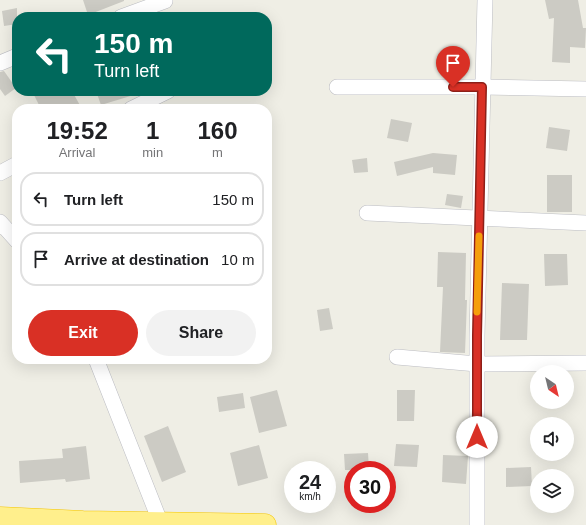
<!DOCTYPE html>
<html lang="en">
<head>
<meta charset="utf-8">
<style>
  :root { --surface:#fff; --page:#f2f2f2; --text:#202124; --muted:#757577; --line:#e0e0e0; --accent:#d93025 }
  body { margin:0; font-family:Helvetica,sans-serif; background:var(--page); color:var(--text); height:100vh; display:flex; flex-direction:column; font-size:15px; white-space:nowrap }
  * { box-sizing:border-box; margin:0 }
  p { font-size:13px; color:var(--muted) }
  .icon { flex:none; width:22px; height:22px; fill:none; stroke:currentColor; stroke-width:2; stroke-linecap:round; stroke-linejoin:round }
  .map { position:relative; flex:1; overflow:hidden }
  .details { position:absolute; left:12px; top:104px; width:260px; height:260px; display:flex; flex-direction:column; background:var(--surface); border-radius:16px; box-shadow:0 4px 16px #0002 }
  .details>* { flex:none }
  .guide { position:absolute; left:12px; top:12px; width:260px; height:84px; border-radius:16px; box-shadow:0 4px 16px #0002; background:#00695c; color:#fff; overflow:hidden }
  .needle { width:26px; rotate:145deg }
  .buttons { position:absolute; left:530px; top:365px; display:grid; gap:8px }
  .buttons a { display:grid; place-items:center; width:44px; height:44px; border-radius:50%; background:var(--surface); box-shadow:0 4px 16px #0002; font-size:20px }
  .speed { position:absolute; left:284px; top:461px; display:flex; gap:8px; font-size:20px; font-weight:700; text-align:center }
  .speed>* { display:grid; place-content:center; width:52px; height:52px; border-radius:50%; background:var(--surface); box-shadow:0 4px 16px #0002; line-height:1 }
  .speed small { font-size:10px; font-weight:400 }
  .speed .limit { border:6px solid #d22; background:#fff; color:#111 }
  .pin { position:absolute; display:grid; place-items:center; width:34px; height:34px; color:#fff; margin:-41px -17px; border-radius:50% 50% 50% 0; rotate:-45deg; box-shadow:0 0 4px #0007 }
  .pin .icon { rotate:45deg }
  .me { position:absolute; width:44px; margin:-22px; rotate:0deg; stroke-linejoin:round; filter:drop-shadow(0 0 3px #0008) }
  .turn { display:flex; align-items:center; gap:14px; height:84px; padding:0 16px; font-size:18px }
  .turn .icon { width:52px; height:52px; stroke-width:2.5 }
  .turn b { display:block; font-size:28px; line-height:34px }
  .eta { display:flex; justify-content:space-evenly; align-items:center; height:68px; text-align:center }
  .eta b { font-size:24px; font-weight:700; line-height:28px }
  .action { display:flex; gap:8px; margin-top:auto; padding:8px 16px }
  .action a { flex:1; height:46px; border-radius:24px; background:var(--accent); color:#fff; font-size:16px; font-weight:700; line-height:46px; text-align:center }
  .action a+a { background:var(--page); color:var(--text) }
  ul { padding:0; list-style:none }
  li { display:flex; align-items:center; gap:12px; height:54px; margin:0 8px 6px; padding:0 8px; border:2px solid var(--line); border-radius:16px }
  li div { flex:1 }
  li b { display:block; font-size:15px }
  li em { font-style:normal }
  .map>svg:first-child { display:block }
  .building { fill:#cccbc4 }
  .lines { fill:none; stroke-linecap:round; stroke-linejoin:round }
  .minor-casing { stroke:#bcbdc3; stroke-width:16 }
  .highway-casing { stroke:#f4c500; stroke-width:23 }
  .minor { stroke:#fff; stroke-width:15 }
  .highway { stroke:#ffef8c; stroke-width:22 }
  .route-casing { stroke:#8d1f18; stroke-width:10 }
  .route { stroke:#d93025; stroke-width:7 }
  .slow { stroke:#f59e0b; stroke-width:7 }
</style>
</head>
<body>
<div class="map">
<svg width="586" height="525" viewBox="0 0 586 525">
  <rect width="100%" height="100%" fill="#efeee5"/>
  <!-- building -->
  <g class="building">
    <polygon points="83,0 124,0 124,1 88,15"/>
    <polygon points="545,0 578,0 583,28 586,28 585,48 570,47 570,63 552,62 554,18 549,19"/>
    <polygon points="17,8 17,24 4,26 2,11"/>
    <polygon points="4,71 16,88 5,96 0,89 0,72"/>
    <polygon points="32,91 72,91 82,109 41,109"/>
    <polygon points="96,91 136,91 137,94 101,105"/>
    <polygon points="391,119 412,123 408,142 387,138"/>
    <polygon points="549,127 570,130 567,151 546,148"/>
    <polygon points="433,153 457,155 455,175 433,173 433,167 397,176 394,162"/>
    <polygon points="367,158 368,172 354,173 352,160"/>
    <rect x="547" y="175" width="25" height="37"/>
    <polygon points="447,194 463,196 461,208 445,205"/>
    <polygon points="438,252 466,253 465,300 467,300 465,353 440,352 443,287 437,287"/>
    <polygon points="544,254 567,254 568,285 545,286"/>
    <polygon points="502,283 529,284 527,340 500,340"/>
    <polygon points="329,308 333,329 320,331 317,310"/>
    <polygon points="277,390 287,426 259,433 250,397"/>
    <polygon points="397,390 415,390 414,421 397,421"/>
    <polygon points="243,393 245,408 219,412 217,397"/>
    <polygon points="168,426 186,472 162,482 144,436"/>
    <polygon points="396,444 419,445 417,467 394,466"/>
    <polygon points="259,445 268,478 238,486 230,453"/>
    <polygon points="86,446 90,479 66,482 65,479 20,483 19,461 63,458 62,449"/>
    <polygon points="368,453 369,470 345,470 344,454"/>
    <polygon points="443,455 468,456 466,484 442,482"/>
    <polygon points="531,467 532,486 506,487 506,468"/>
  </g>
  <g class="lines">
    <!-- minor casing -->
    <g class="minor-casing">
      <g id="minor">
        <polyline points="121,17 165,1"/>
        <polyline points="0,63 17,56"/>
        <polyline points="337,87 483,87 586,89"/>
        <polyline points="131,109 168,91"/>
        <polyline points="0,173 17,164"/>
        <polyline points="367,213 586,223"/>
        <polyline points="0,222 17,241"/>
        <polyline points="397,357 477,364 586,363"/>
        <polyline points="96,359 161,524"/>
        <polyline points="477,525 477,336 485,0"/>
      </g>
    </g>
    <!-- highway casing -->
    <g class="highway-casing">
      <polyline id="highway" points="0,518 83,522 265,525"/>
    </g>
    <!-- minor -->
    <use href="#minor" class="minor"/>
    <!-- highway -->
    <use href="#highway" class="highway"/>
  </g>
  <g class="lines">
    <!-- route casing -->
    <g class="route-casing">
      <polyline id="route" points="453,87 482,87 477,336 477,437"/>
    </g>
    <!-- route -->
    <use href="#route" class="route"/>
    <!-- slow -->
    <polyline class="slow" points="477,312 479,236"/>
  </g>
</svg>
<div class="buttons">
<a><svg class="needle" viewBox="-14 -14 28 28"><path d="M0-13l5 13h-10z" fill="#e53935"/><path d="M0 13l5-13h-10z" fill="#757577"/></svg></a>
<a><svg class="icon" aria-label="sound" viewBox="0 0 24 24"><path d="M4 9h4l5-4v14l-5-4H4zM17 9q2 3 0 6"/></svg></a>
<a><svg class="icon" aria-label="layers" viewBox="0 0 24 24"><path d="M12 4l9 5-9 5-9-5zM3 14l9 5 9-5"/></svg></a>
</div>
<div class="speed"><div>24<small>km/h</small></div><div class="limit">30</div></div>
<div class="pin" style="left:453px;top:87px;background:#d93025"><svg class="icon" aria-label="arrive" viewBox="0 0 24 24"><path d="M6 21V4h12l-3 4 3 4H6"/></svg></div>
<svg class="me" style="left:477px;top:437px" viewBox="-20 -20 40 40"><circle r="19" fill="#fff"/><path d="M0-13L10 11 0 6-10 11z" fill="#d93025"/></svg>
<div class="guide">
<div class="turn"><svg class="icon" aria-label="left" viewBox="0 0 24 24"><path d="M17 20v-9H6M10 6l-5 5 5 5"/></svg><div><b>150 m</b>Turn left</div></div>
</div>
<section class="details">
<div class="eta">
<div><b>19:52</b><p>Arrival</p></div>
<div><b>1</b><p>min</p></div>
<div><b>160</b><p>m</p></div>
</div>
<ul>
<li><svg class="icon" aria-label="left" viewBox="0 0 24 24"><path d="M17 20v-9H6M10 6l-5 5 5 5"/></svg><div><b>Turn left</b></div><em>150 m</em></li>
<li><svg class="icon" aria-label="arrive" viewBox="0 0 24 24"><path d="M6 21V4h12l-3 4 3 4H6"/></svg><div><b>Arrive at destination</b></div><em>10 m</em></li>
</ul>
<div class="action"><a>Exit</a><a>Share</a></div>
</section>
</div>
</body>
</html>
